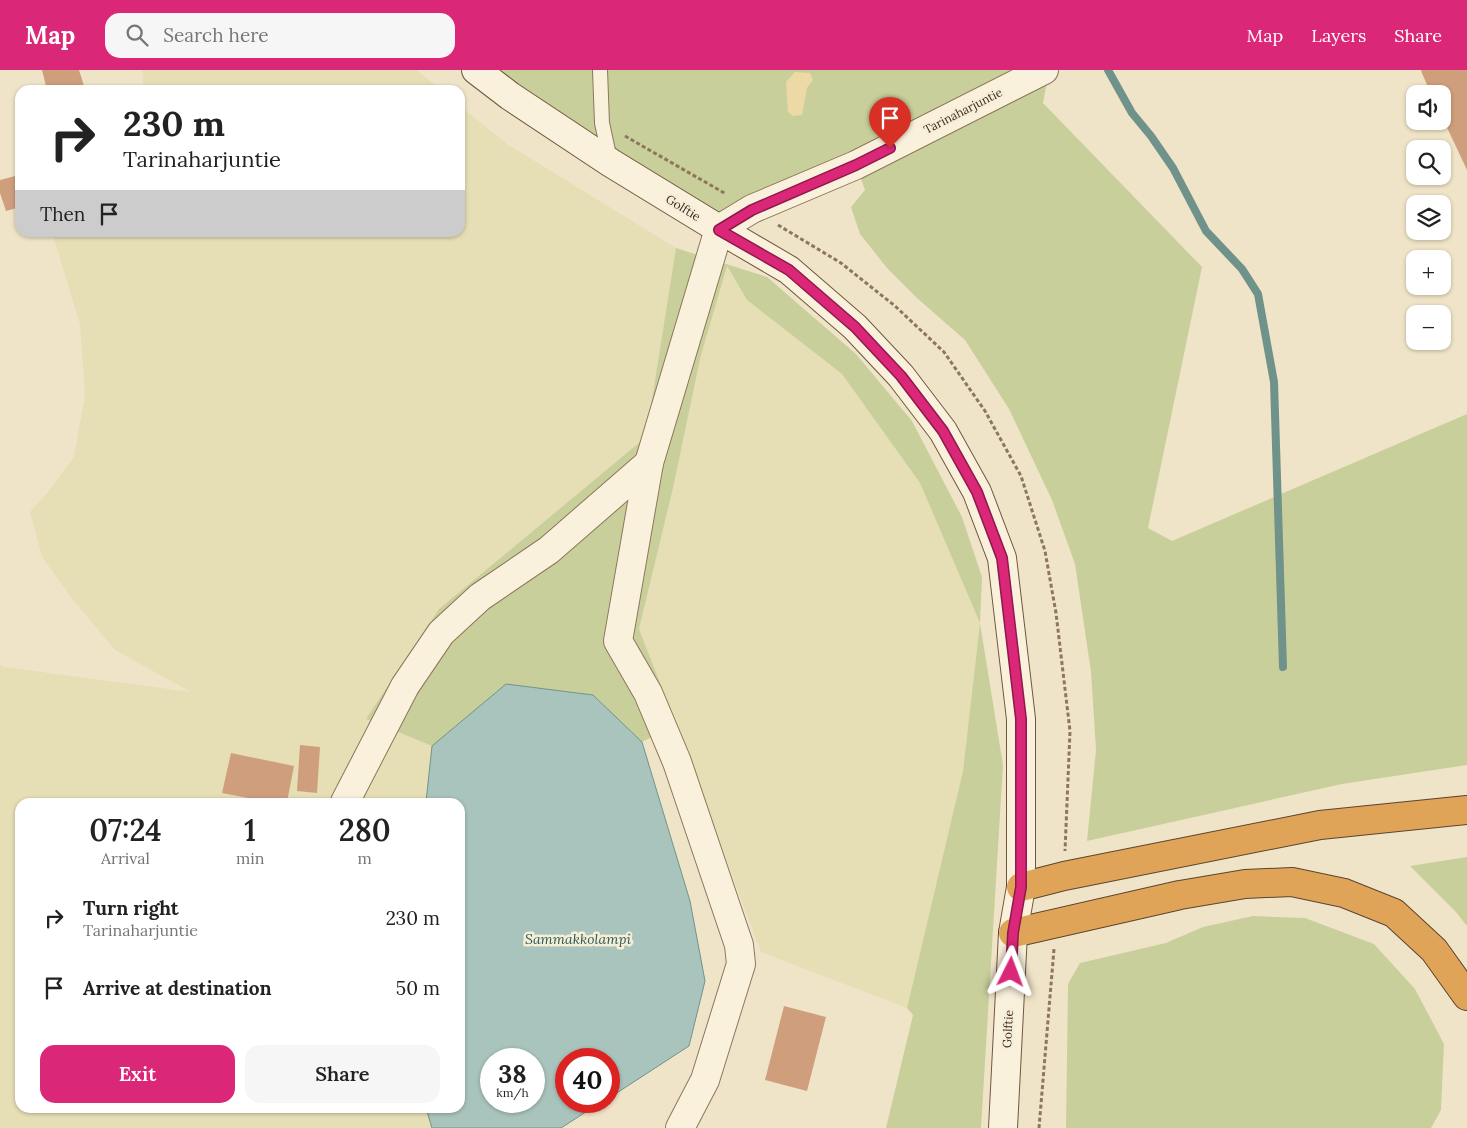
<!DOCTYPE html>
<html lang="en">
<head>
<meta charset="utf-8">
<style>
  :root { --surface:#fff; --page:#f6f6f6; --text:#222; --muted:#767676; --accent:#db2777 }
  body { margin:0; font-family:Lora,serif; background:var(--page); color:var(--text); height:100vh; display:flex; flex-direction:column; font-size:19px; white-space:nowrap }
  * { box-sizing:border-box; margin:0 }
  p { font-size:16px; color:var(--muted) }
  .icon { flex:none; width:28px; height:28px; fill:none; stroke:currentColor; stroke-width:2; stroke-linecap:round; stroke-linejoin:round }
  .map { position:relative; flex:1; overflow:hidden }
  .drawer { position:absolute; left:15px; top:728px; width:450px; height:315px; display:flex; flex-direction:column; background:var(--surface); border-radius:15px; box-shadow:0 1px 4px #0004 }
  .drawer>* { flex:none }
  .guide { position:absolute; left:15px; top:15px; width:450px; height:152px; border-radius:15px; box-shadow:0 1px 4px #0004; background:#fff; color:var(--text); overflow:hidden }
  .controls { position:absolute; left:1406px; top:15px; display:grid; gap:10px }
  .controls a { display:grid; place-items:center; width:45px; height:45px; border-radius:10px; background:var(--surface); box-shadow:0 1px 4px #0004; font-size:25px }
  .speed { position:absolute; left:480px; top:978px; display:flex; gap:10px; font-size:25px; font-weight:700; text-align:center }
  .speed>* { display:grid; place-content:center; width:65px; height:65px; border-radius:50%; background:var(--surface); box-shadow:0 1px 4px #0004; line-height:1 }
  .speed small { font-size:12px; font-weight:400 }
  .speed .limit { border:8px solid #d22; background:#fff; color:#111 }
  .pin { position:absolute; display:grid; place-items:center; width:42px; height:42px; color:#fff; margin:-51px -21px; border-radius:50% 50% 50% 0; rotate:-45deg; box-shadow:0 0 5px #0007 }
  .pin .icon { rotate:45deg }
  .me { position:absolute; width:55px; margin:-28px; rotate:3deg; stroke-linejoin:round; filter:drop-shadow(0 0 4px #0008) }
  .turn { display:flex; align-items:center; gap:18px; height:105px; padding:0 25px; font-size:22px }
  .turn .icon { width:65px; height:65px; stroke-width:2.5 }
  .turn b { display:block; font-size:35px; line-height:42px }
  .then { display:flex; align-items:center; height:48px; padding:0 25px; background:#0003; gap:10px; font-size:19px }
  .eta { display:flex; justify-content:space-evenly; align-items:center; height:85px; text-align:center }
  .eta b { font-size:30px; font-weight:600; line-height:35px }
  .action { display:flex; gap:10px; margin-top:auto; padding:10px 25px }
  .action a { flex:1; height:58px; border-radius:15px; background:var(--accent); color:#fff; font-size:20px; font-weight:600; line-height:58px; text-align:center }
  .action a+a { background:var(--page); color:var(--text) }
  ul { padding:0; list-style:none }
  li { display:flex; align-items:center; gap:15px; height:70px; padding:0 25px }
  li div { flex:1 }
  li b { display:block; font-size:19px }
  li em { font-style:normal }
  header { display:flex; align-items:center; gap:30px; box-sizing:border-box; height:70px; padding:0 25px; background:var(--accent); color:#fff }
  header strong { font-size:24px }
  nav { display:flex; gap:28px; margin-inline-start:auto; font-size:18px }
  .search { width:350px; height:45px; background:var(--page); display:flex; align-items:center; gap:12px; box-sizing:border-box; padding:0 18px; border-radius:15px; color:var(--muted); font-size:19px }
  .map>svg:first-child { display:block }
  .farmland { fill:#e6deb5 }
  .green { fill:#c9cf9b }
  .sand { fill:#ecd9a5 }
  .water { fill:#a9c4bc; stroke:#6f938a; fill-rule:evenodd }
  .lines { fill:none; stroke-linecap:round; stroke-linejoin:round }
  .stream { stroke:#6f938a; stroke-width:8 }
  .building { fill:#cf9f7d }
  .lane-casing { stroke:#8d765c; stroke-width:16 }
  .street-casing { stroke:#8d765c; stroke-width:30 }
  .secondary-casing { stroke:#6f573f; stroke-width:30 }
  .highway-casing { stroke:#5b4430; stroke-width:30 }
  .path { stroke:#8d765c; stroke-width:3; stroke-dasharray:4 2.5; stroke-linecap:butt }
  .lane { stroke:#faf1dc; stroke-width:14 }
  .street { stroke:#faf1dc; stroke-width:28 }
  .secondary { stroke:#faf1dc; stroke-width:28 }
  .highway { stroke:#e0a458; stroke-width:28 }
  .route-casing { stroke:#8e194d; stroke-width:12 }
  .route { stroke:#db2777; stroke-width:9 }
  .labels { text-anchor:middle; stroke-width:5; stroke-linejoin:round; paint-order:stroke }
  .street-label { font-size:12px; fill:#3d2e20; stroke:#f7eed8 }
  .water-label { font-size:14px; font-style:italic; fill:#2f5d5a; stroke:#f7eed8 }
</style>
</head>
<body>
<header>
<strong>Map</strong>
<div class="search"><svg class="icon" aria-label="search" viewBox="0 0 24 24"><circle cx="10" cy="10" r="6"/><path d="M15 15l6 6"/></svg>Search here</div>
<nav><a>Map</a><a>Layers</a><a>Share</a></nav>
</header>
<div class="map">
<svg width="1467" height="1058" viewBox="0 0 1467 1058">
  <rect width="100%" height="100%" fill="#f0e4c8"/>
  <!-- farmland -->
  <g class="farmland">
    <polygon points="142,0 417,0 441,20 144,20"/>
    <polygon points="460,36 507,74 676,178 646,367 439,539 367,650 432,676 426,732 20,732 20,1038 426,1038 432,1058 0,1058 0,594 4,597 191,622 115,580 74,531 42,487 30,442 48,422 74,387 85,325 80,254 53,165 58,162 460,162"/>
    <polygon points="726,195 747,230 842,304 920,413 980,553 963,701 907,938 761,882 639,559 673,418 701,285"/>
  </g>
  <!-- green -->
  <g class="green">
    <polygon points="481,0 1049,0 1043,33 1202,197 1148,458 1172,471 1467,344 1467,695 1342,714 1087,771 1096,680 1091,602 1075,494 1052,430 1009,339 965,270 917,228 887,198 860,164 851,137 865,120 856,95 719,159"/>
    <polygon points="676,178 767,207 856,284 912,351 962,447 982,507 980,553 1003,695 981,1058 886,1058 913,945 907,938 963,701 980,553 920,413 842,304 747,230 727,196 701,285 673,418 639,559 677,657 664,661 642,672 593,625 507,614 432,676 366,649 439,539 646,367"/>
    <polygon points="1467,787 1467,856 1456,842 1410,796"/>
    <polygon points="1253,846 1305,848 1374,874 1415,919 1444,974 1441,1040 1431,1058 1066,1058 1068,914 1080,893 1166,873 1203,857"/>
  </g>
  <!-- sand -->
  <polygon class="sand" points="795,2 810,3 813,10 807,18 802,45 793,46 788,42 786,12"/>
  <!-- water -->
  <path class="water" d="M506,614L593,625L642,672L690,831L705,911L689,976L609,1028V989H566V1031H603L561,1058H432L426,1038H460V732H426L432,676ZM491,989H534V1031H491Z"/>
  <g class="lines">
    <!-- stream -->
    <polyline class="stream" points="1108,0 1132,43 1151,66 1173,98 1206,161 1242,199 1258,224 1274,312 1283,597"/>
  </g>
  <!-- building -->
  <g class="building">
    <polygon points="42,0 79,0 84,16 69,20 47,20"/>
    <polygon points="1422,0 1467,0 1467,100 1442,47 1442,24 1431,24 1421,1"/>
    <polygon points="15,106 20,125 20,137 6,141 0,123 0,110"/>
    <polygon points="300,675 320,677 317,723 297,721"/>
    <polygon points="231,683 294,696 287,732 270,732 222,723"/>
    <polygon points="784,936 826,947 807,1021 765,1010"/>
  </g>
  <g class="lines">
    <!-- lane casing -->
    <g class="lane-casing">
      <polyline id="lane" points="600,0 602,53 610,90"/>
    </g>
    <!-- street casing -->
    <g class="street-casing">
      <g id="street">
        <polyline points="345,732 405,616 441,563 480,527 549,480 649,393"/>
        <polyline points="680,1058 705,1010 741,894 739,875 677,692 648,623 618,571 649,393 719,159 752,139 856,95 1044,0"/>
      </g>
    </g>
    <!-- secondary casing -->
    <g class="secondary-casing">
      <polyline id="secondary" points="476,0 510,26 611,93 719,159 789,200 855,257 901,306 943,361 977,422 1002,488 1021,649 1021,817 1013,863 1003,1058"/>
    </g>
    <!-- highway casing -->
    <g class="highway-casing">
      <g id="highway">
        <polyline points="1021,817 1064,806 1320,755 1467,740"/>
        <polyline points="1013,863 1180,825 1245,814 1292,812 1344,823 1394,843 1434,880 1467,926"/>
      </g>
    </g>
    <!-- path -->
    <g class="path">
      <polyline points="625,66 726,124"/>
      <polyline points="778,155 841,193 895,236 944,282 985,341 1021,406 1045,481 1056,543 1070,661 1065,781"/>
      <polyline points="1039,1058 1054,879"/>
    </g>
    <!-- lane -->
    <use href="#lane" class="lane"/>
    <!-- street -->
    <use href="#street" class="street"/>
    <!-- secondary -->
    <use href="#secondary" class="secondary"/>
    <!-- highway -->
    <use href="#highway" class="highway"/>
  </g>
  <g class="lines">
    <!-- route casing -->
    <g class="route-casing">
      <polyline id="route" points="890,78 856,95 752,140 719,160 789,200 855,257 901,306 943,361 977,422 1002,488 1021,649 1021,817 1013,863 1011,902"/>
    </g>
    <!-- route -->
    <use href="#route" class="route"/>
  </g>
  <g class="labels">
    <!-- street labels -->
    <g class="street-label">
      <text transform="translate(963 41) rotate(-27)" y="4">Tarinaharjuntie</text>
      <text transform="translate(683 138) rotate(32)" y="4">Golftie</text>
      <text transform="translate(1008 959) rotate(-87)" y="4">Golftie</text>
    </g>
    <!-- water labels -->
    <g class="water-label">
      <text x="578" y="874">Sammakkolampi</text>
    </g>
  </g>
</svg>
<div class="controls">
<a><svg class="icon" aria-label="sound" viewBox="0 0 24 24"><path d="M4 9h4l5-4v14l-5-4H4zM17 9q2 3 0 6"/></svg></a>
<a><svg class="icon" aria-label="search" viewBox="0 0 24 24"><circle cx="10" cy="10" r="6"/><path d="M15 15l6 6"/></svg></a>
<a><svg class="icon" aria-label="layers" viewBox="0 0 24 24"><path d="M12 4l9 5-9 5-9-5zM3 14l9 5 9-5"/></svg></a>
<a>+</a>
<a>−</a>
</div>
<div class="speed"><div>38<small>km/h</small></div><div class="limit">40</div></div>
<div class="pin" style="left:890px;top:78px;background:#d93025"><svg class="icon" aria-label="arrive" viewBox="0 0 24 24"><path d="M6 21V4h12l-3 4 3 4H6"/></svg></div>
<svg class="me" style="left:1011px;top:902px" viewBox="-20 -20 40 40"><path d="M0-17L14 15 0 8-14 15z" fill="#db2777" stroke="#fff" stroke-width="4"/></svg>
<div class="guide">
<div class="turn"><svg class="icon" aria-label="right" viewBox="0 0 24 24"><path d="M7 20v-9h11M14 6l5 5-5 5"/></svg><div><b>230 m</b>Tarinaharjuntie</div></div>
<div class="then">Then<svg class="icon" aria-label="arrive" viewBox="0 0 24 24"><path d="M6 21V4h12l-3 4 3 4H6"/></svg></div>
</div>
<section class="drawer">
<div class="eta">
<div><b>07:24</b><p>Arrival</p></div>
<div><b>1</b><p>min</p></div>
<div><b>280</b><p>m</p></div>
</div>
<ul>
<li><svg class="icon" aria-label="right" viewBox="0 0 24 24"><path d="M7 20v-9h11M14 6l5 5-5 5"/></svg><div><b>Turn right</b><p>Tarinaharjuntie</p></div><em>230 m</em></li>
<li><svg class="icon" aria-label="arrive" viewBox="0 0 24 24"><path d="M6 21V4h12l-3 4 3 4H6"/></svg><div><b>Arrive at destination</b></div><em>50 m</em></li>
</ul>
<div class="action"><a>Exit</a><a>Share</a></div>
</section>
</div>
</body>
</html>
